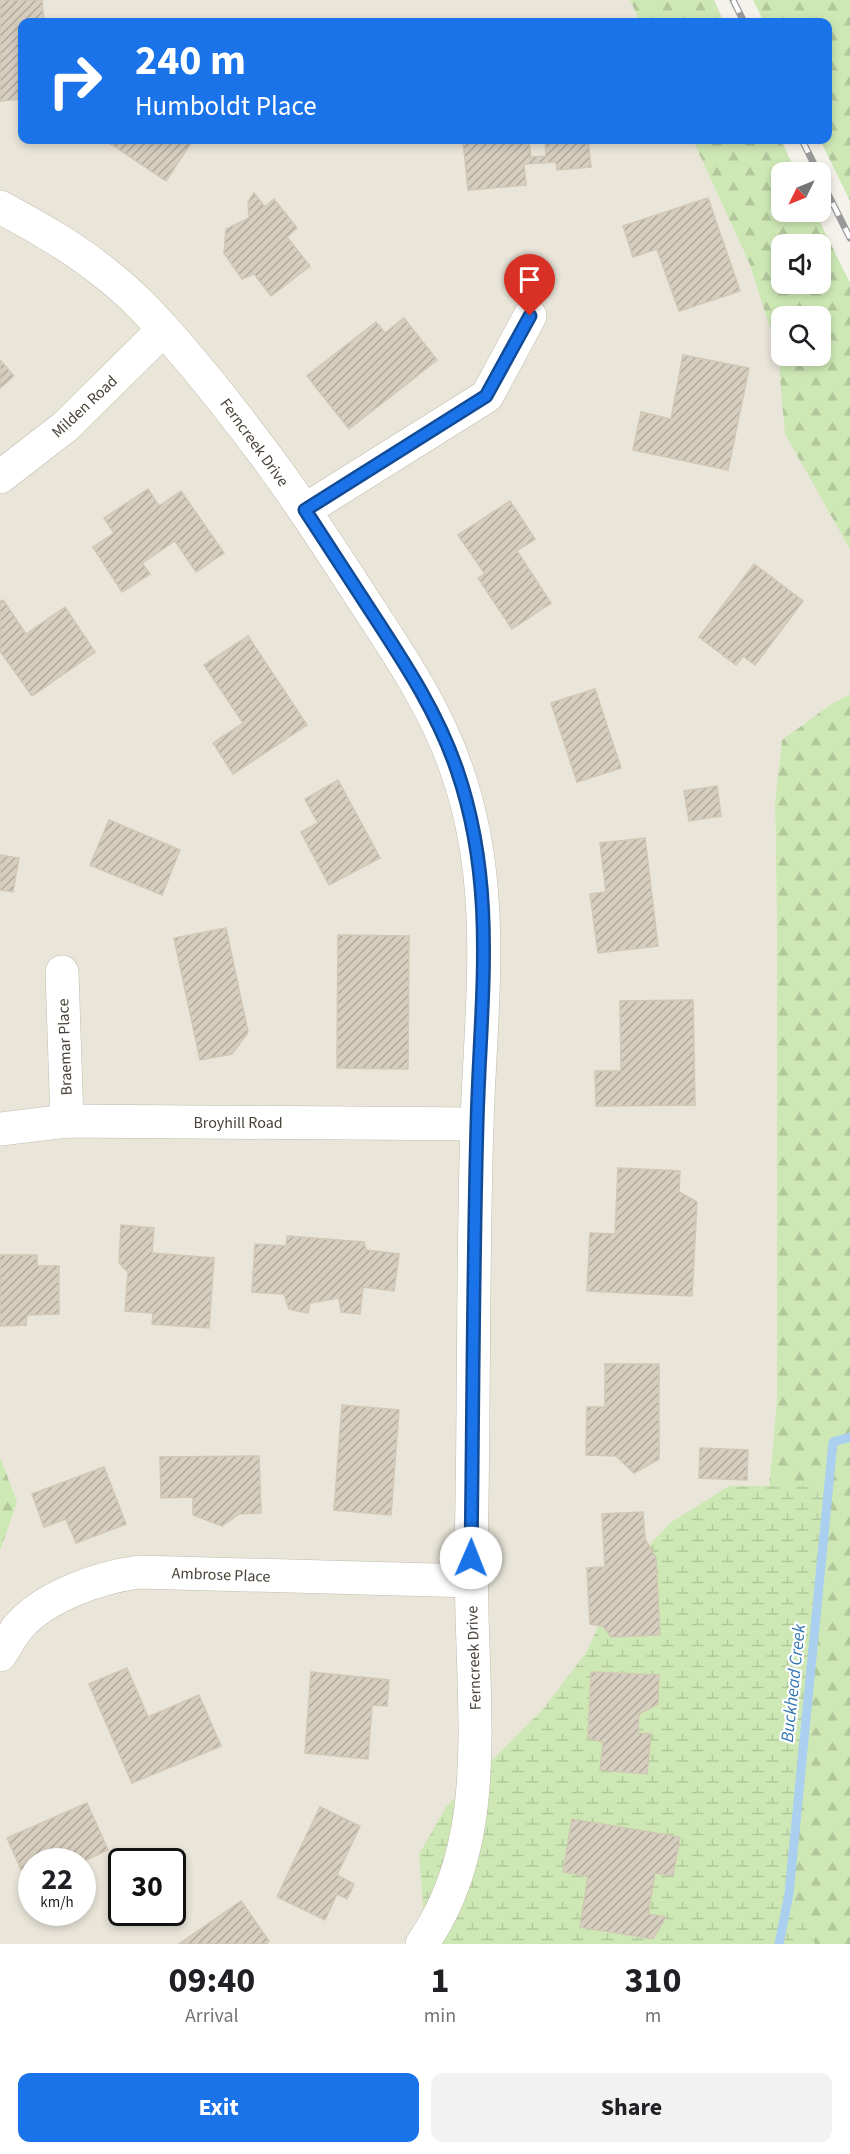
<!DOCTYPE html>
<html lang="en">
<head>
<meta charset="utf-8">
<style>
  :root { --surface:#fff; --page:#f2f2f2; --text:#202124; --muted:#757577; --accent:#1a73e8 }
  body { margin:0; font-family:"Source Sans 3",sans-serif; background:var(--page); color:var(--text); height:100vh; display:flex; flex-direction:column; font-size:22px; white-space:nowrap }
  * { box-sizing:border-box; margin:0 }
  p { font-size:20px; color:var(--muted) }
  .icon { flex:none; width:33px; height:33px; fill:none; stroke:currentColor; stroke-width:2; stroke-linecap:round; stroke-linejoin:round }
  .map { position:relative; height:1944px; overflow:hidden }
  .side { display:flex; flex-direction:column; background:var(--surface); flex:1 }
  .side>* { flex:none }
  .top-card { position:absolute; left:18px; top:18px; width:814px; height:126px; border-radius:12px; box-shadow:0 3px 9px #0003; background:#1a73e8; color:#fff; overflow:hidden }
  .needle { width:39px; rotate:227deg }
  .buttons { position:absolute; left:771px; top:162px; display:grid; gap:12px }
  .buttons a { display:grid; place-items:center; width:60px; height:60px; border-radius:12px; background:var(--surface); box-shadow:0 3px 9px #0003; font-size:30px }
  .speed { position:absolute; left:18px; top:1848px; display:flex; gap:12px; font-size:30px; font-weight:700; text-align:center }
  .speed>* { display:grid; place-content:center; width:78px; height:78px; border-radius:50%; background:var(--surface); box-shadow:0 3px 9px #0003; line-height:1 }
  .speed small { font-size:15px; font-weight:400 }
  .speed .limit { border:3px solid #111; border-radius:9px; background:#fff; color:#111 }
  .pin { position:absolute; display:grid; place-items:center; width:51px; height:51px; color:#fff; margin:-62px -26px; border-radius:50% 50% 50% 0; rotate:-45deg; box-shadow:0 0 6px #0007 }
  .pin .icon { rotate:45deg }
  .me { position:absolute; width:66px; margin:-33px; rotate:1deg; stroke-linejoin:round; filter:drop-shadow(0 0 4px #0008) }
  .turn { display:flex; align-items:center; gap:21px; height:126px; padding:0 18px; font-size:27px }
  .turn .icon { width:78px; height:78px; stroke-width:2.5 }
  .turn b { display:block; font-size:42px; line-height:51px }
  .eta { display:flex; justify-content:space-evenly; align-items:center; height:102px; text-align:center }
  .eta b { font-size:36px; font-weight:700; line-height:42px }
  .cta { display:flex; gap:12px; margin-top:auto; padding:12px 18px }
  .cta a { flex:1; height:69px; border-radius:12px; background:var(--accent); color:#fff; font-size:24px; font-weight:700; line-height:69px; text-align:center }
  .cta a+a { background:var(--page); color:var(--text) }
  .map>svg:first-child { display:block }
  .residential { fill:#e9e5d9; fill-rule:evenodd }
  .forest { fill:url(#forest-firs); fill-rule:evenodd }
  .wetland { fill:url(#wetland-marsh) }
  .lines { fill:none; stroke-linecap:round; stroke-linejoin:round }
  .stream { stroke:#aacfef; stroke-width:9 }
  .building { fill:url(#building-hatch); stroke:#d1c7b4; stroke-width:1.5 }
  .minor-casing { stroke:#c0bbad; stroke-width:34 }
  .minor { stroke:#fff; stroke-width:33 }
  .rail-casing { stroke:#999; stroke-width:7 }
  .rail { stroke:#fff; stroke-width:4.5; stroke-dasharray:14; stroke-linecap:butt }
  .route-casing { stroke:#114b97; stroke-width:15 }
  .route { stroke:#1a73e8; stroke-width:10 }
  .labels { text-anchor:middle; stroke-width:4.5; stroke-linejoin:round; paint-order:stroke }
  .street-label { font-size:16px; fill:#494339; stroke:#fff }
  .water-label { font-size:18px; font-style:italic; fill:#3377b3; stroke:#fff }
</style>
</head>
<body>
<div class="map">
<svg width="850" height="1944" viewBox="0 0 850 1944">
  <defs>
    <pattern id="forest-firs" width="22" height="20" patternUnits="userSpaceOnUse" patternTransform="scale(1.5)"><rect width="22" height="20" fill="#cee8b5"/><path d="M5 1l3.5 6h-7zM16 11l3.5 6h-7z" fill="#b2c89c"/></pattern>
    <pattern id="wetland-marsh" width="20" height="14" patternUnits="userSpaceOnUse" patternTransform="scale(1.5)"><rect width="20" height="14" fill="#cee8b5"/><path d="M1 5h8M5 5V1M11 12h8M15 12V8" fill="none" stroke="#b2c89c"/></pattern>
    <pattern id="building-hatch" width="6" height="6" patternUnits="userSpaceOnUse" patternTransform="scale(1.5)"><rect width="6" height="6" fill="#d6cfc0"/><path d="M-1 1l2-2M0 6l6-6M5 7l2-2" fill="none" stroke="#b0aa9d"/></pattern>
  </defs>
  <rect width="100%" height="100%" fill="#f5f2eb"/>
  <!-- residential -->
  <path class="residential" d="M0,0H630L640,22H22V140H693L750,265L779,353L850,527V694L833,703L782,740L775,802L777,925V1400L750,1699L703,1944H0ZM32,1862H82V1912H32ZM122,1862H172V1912H122Z"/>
  <!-- forest -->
  <g class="forest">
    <polygon points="630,0 714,0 724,22 640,22"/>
    <polygon points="753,0 850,0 850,201 820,140 828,140 828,22 764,22"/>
    <path d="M693,140H781L796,172H782V212H815L850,283V549L785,434L778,353L750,265ZM782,244H820V284H782ZM782,316H820V356H782Z"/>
    <polygon points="850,694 850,1944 703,1944 750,1699 777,1400 777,925 775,802 782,740 833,703"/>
    <polygon points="0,1457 17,1502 0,1551"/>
  </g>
  <!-- wetland -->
  <polygon class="wetland" points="729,1486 830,1486 789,1894 815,1944 426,1944 419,1854 446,1807 544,1708 586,1653 618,1583 644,1551 670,1523"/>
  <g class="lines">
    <!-- stream -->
    <polyline class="stream" points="779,1944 789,1894 833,1442 850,1437"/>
  </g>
  <!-- building -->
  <g class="building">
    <polygon points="0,0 42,0 44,22 22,22 22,99 0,101"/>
    <polygon points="109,140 193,140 166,181 108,142"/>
    <polygon points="463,140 529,140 531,157 546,156 545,140 588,140 591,167 557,170 556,162 524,164 526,185 468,190"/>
    <polygon points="254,193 265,207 274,199 297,228 287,237 310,266 271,296 254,274 242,279 224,253 226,229 249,218 248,202"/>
    <polygon points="708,198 740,291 679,311 657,249 633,257 623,226"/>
    <polygon points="404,318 437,360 349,429 307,376 376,322 385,333"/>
    <polygon points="683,355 749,368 728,470 633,450 641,412 671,419"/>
    <polygon points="0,360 14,376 0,388"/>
    <polygon points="148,489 159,506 181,491 224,553 196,572 175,541 142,563 150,574 122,592 93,547 114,533 104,518"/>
    <polygon points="510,501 535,539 517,551 551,603 512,629 478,578 485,574 458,535"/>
    <polygon points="754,564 803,601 755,665 743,656 736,665 699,637"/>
    <polygon points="3,600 26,634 65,607 95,652 32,696 0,651 0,602"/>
    <polygon points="248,636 307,725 233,774 213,743 243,723 204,665"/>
    <polygon points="595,689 621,768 577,782 551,703"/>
    <polygon points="338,780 380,858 329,885 301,832 318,823 305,799"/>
    <polygon points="717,786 721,816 689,821 684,791"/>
    <polygon points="109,820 180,850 162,895 90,865"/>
    <polygon points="645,838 658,946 598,953 590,894 606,892 600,843"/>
    <polygon points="0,855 19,858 13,892 0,890"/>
    <polygon points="226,928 248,1032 232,1054 200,1060 174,938"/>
    <polygon points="338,935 409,936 408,1069 337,1068"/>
    <polygon points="693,1000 695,1105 596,1106 595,1071 621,1071 620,1001"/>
    <polygon points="618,1168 680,1171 679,1192 697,1202 692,1296 587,1291 590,1233 615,1234"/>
    <polygon points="121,1225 154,1228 152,1253 214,1258 209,1328 152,1324 153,1313 125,1311 128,1272 119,1263"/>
    <polygon points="287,1236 364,1242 366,1250 399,1254 394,1291 363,1287 360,1314 341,1312 339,1298 310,1303 308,1313 289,1309 284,1294 252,1292 255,1244 286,1246"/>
    <polygon points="0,1255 37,1255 37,1266 59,1266 59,1314 27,1315 26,1325 0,1326"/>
    <polygon points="605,1364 659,1364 659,1459 634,1473 616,1456 586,1455 587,1407 605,1407"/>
    <polygon points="342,1405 399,1410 391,1515 334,1510"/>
    <polygon points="700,1448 748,1450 747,1480 699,1478"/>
    <polygon points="259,1456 261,1513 239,1514 222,1526 193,1515 193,1497 161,1498 160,1457"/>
    <polygon points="104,1467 126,1524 76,1543 66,1519 44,1527 32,1494"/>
    <polygon points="643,1512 645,1539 656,1558 660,1635 611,1637 603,1626 590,1624 587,1568 605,1567 602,1514"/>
    <polygon points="127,1668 148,1717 199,1695 221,1746 132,1783 89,1684"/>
    <polygon points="311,1672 389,1680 387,1706 372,1705 368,1759 305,1753"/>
    <polygon points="591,1672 659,1675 658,1704 639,1714 638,1733 651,1734 647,1774 600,1770 603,1742 588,1738"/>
    <polygon points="87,1803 108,1850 82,1862 32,1862 32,1884 28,1885 7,1838"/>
    <polygon points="320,1807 360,1826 337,1875 354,1884 347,1899 337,1894 325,1920 277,1897"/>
    <polygon points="572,1819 680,1837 673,1876 655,1873 648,1914 666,1917 653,1939 580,1927 588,1876 563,1872"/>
    <polygon points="241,1901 269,1941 266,1944 179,1944"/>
  </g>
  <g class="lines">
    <!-- minor casing -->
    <g class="minor-casing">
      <g id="minor">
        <path d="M0,207C37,227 73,247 106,274C132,294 153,317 175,342C213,386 248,431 282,478C312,520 340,564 368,607C402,659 436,710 456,768C498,885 481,1002 477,1123C473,1248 474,1374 472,1500C471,1548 471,1597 473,1645C476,1747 484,1856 422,1944"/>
        <polyline points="0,477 66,426 164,329"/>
        <polyline points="305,510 487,396 530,316"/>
        <polyline points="62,972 67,1121"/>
        <polyline points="0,1129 67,1121 477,1124"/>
        <path d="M0,1655C7,1645 13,1632 21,1624C48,1595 101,1577 139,1572L471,1581"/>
      </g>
    </g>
    <!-- minor -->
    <use href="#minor" class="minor"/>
    <!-- rail casing -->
    <g class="rail-casing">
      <g id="rail">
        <polyline points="733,0 744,22"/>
        <polyline points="802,140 818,172"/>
        <polyline points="820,178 850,238"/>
      </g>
    </g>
    <!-- rail -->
    <use href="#rail" class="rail"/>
  </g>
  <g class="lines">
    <!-- route casing -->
    <g class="route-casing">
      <path id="route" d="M471,1558C473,1414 473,1269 477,1124C480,1002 498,889 457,770C438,714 406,665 374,616C351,581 328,545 305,510L486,396L530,316"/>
    </g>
    <!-- route -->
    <use href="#route" class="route"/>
  </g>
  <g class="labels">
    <!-- street labels -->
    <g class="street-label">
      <text transform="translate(84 406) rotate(-43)" y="6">Milden Road</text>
      <text transform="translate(255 442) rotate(54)" y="6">Ferncreek Drive</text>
      <text transform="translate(64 1047) rotate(-92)" y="6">Braemar Place</text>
      <text x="238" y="1128">Broyhill Road</text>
      <text transform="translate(221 1574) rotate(2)" y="6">Ambrose Place</text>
      <text transform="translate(473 1658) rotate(-92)" y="6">Ferncreek Drive</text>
    </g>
    <!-- water labels -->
    <g class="water-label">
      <text transform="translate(793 1683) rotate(-84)" y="6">Buckhead Creek</text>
    </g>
  </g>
</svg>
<div class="buttons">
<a><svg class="needle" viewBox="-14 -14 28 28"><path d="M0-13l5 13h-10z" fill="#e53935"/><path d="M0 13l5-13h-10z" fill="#757577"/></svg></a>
<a><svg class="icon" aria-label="sound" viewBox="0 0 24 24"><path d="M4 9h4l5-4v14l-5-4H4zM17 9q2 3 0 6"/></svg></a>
<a><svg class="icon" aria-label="search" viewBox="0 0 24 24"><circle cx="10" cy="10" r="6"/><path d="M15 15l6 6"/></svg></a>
</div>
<div class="speed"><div>22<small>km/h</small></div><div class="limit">30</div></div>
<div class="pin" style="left:530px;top:316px;background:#d93025"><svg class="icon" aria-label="arrive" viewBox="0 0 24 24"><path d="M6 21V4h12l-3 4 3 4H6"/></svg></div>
<svg class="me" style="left:471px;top:1558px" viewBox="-20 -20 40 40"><circle r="19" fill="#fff"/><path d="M0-13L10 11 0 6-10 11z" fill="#1a73e8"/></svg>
<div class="top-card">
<div class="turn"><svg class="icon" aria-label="right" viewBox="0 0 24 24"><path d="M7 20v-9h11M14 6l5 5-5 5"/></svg><div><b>240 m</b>Humboldt Place</div></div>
</div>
</div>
<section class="side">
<div class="eta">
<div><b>09:40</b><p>Arrival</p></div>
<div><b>1</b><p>min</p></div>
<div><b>310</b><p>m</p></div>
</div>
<div class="cta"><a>Exit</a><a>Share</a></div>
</section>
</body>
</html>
